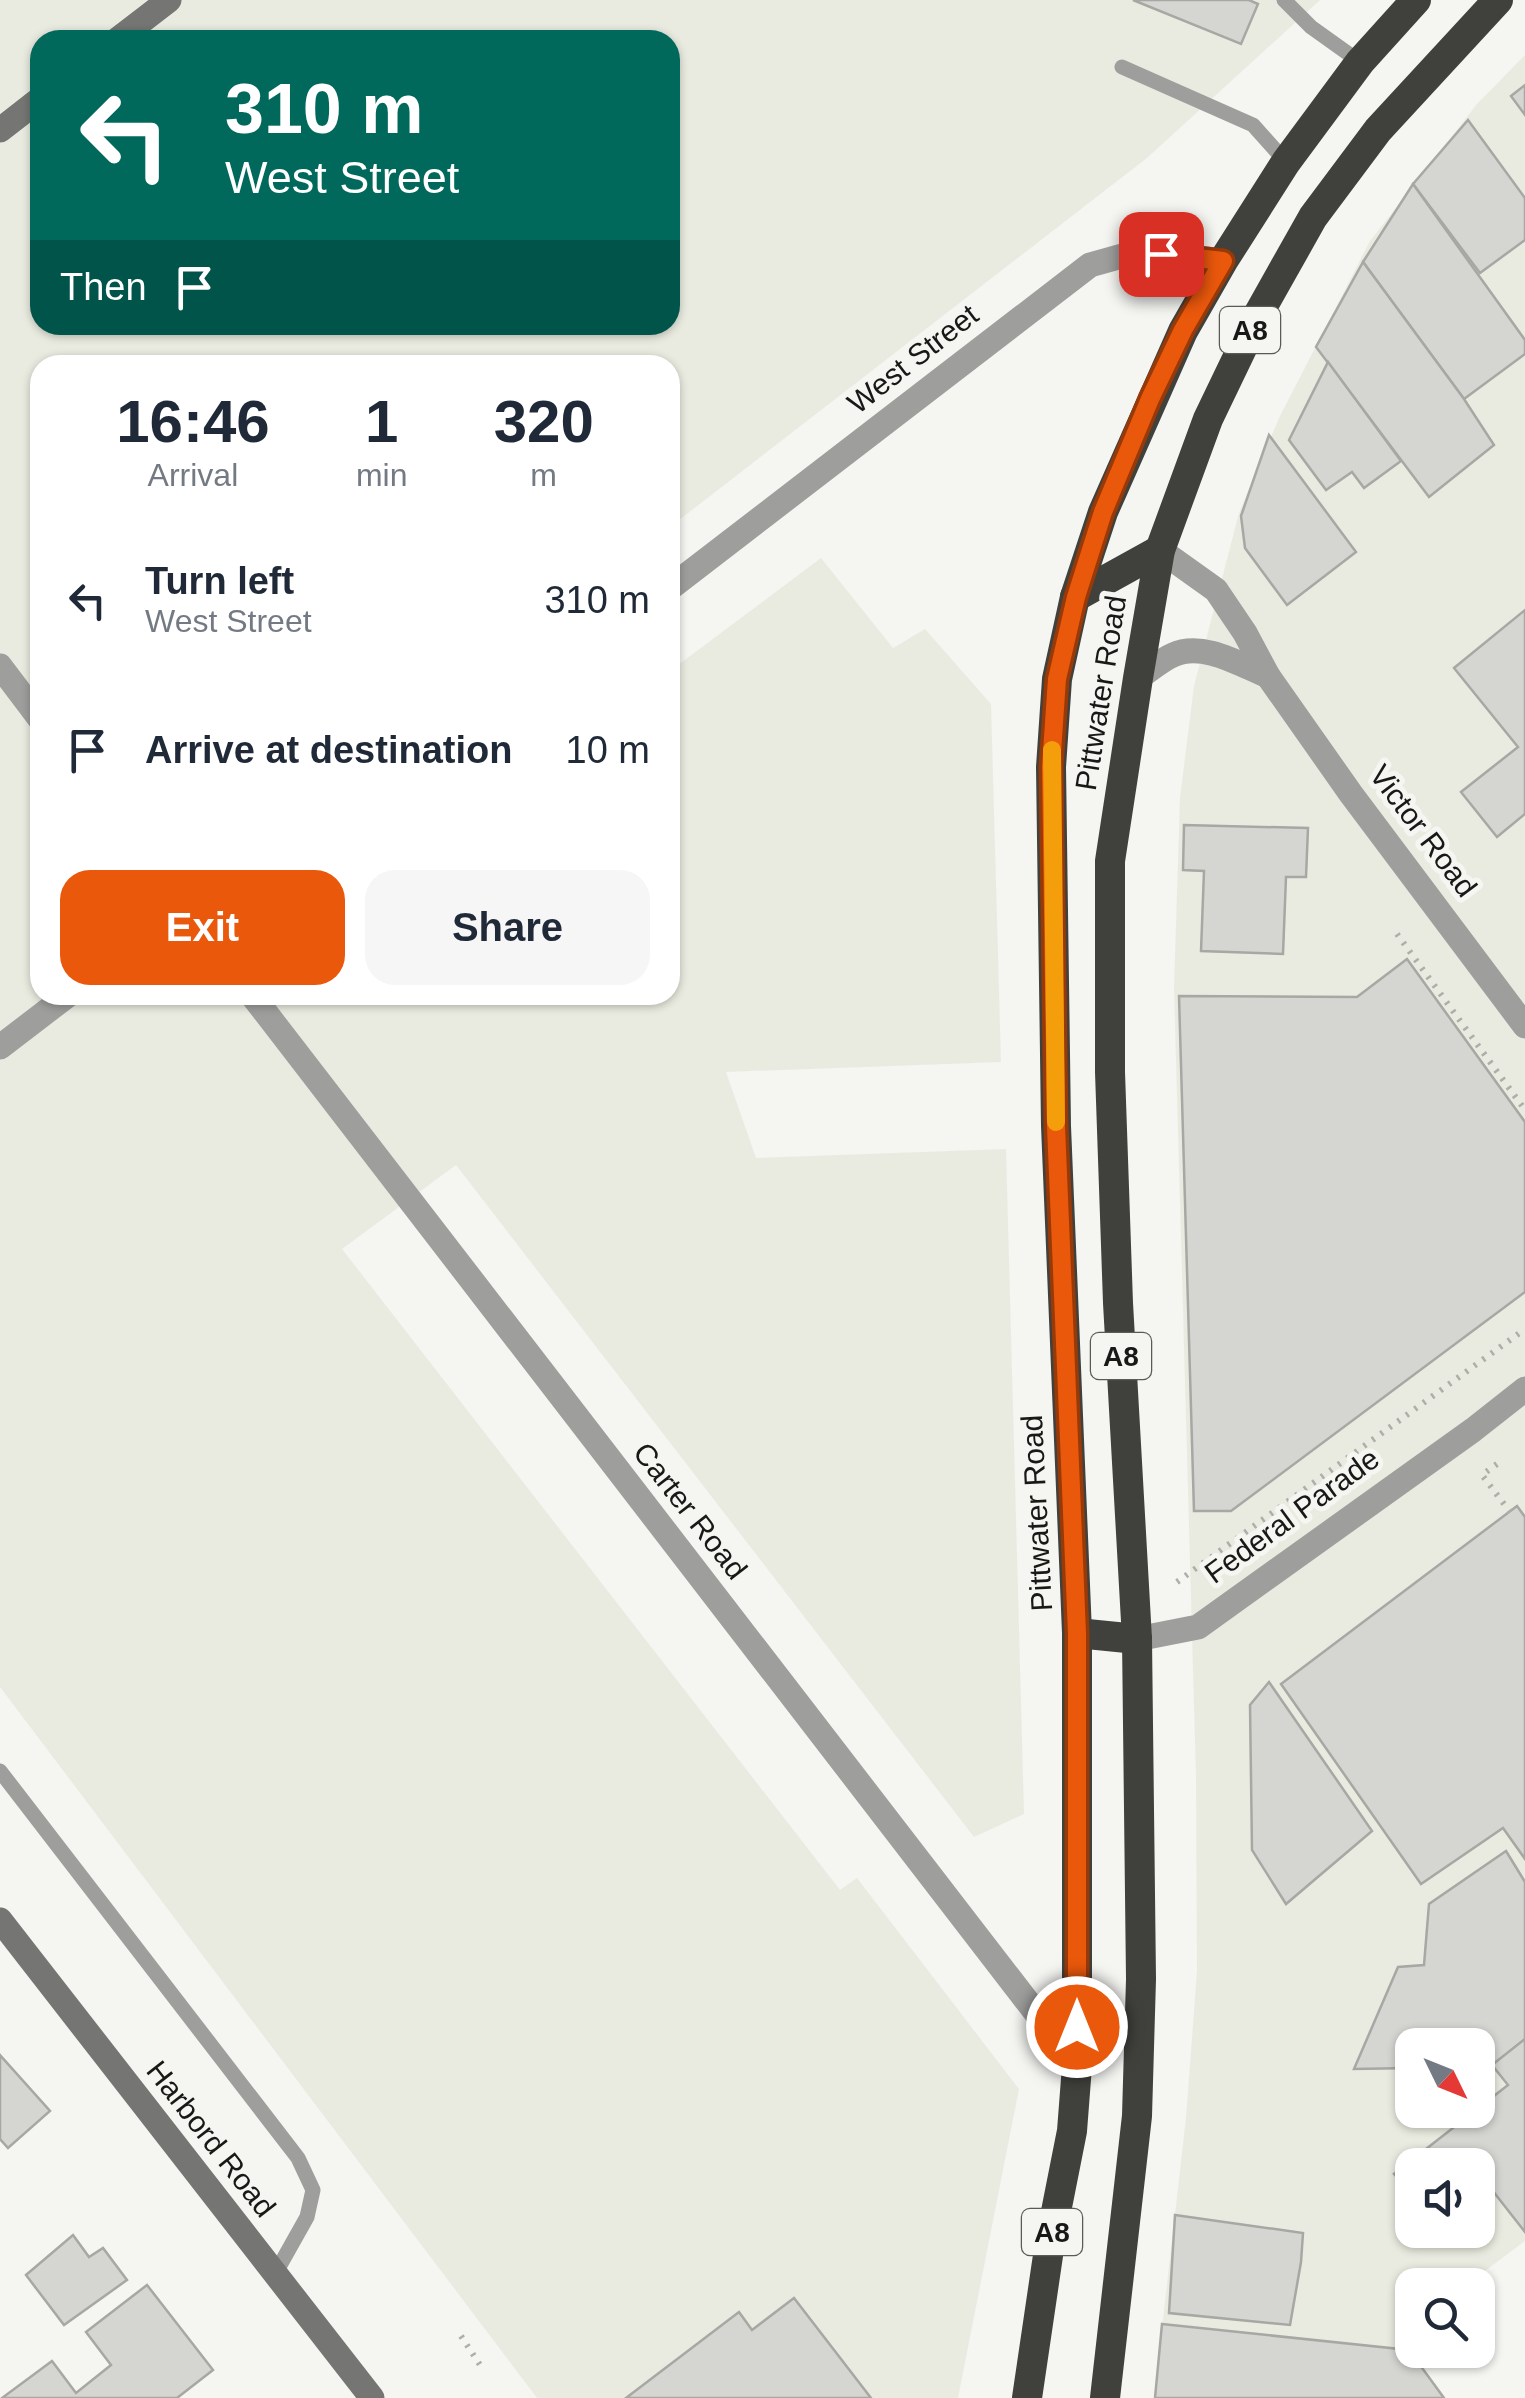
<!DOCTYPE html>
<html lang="en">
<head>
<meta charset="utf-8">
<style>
  :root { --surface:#fff; --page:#f6f6f7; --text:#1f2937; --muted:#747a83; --accent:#ea580c }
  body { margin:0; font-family:Arial,sans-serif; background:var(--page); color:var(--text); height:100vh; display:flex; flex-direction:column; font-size:38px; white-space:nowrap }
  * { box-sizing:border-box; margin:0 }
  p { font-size:32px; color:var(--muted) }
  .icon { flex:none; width:55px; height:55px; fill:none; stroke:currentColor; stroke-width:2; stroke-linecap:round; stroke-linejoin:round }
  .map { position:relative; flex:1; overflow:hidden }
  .side { position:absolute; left:30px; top:355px; width:650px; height:650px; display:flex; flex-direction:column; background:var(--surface); border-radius:30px; box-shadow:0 2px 8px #0004 }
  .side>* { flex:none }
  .banner { position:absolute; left:30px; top:30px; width:650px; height:305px; border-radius:30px; box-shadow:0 2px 8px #0004; background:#00695c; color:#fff; overflow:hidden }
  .needle { width:65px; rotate:133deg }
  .tools { position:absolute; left:1395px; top:2028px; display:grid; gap:20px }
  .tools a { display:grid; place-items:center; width:100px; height:100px; border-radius:20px; background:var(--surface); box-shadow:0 2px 8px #0004; font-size:50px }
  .pin { position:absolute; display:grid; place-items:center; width:85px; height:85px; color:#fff; margin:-42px; border-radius:20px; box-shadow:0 5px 15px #0006 }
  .me { position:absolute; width:110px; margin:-55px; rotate:0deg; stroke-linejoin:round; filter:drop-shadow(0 0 8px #0008) }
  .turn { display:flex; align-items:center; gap:35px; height:210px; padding:0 30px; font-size:45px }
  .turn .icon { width:130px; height:130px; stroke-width:2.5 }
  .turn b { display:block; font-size:70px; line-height:85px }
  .then { display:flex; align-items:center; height:95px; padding:0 30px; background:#0003; gap:20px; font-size:38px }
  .eta { display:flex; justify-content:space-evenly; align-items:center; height:170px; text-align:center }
  .eta b { font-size:60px; font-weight:600; line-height:70px }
  .action { display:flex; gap:20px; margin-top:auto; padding:20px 30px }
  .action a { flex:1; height:115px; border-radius:30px; background:var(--accent); color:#fff; font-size:40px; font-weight:600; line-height:115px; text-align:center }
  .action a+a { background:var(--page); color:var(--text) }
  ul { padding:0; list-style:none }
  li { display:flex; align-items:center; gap:30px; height:150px; padding:0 30px }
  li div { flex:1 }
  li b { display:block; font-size:38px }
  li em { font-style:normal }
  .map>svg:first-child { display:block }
  .built { fill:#eaebe0; fill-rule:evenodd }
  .building { fill:#d5d5d2; stroke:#a7a7a4; stroke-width:2.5 }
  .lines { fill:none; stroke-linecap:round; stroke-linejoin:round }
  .path { stroke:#aeaeab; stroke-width:6; stroke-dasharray:2.5 8; stroke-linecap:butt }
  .lane { stroke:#9e9e9d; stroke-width:15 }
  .street { stroke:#9e9e9d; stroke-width:25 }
  .secondary { stroke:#757573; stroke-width:25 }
  .highway { stroke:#40403d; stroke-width:30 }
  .route-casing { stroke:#983908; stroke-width:25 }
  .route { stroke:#ea580c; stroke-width:18 }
  .slow { stroke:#f59e0b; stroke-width:18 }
  .labels { text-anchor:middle; stroke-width:10; stroke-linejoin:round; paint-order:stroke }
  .shield { fill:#f5f5f2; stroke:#5a5a59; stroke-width:2.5 }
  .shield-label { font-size:28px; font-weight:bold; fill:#181817 }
  .street-label { font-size:30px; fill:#181817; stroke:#f5f5f2 }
</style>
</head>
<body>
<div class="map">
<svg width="1525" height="2398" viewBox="0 0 1525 2398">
  <rect width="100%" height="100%" fill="#f5f5f2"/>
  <!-- built -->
  <g class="built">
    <path d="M0,0H1320L1147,158L670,527V365H40V995H670V671L821,558L893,648L925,629L991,704L1001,1062L726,1072L756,1158L1006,1149L1024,1814L974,1837L456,1165L342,1249L840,1890L857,1878L1019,2089L958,2398H537L0,1687ZM40,40H670V325H40Z"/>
    <path d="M1525,55V2241L1466,2285H1412V2325L1399,2335L1445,2398H1154L1186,2118L1197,1971L1196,1777L1174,988L1180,798L1194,686L1239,513L1279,418L1370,241L1477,104ZM1412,2045H1478V2110H1412ZM1412,2165H1478V2230H1412Z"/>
  </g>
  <!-- building -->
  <g class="building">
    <polygon points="1133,0 1249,0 1258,4 1241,44"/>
    <polygon points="1525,85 1525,115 1511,96"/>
    <polygon points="1468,120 1525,198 1525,240 1480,273 1413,184"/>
    <polygon points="1413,184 1525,340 1525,354 1464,399 1363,262"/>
    <polygon points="1363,262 1464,399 1494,445 1429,497 1316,347"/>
    <polygon points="1328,362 1401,461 1364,488 1352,472 1326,490 1289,440"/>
    <polygon points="1269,435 1356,552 1287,605 1245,548 1241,516"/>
    <polygon points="1525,610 1525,814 1497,837 1461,792 1518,747 1454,668"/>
    <polygon points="1184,825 1308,828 1306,877 1286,877 1283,954 1201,951 1204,871 1183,870"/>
    <polygon points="1407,959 1525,1122 1525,1292 1231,1511 1194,1511 1179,996 1357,997"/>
    <polygon points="1517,1506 1525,1517 1525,1859 1503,1828 1421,1884 1281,1684"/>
    <polygon points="1269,1682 1372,1831 1286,1904 1252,1850 1250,1705"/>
    <polygon points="1506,1851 1525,1882 1525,2039 1478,2077 1478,2045 1412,2045 1412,2068 1354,2069 1398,1967 1424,1965 1429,1904"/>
    <polygon points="1525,2039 1525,2232 1478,2172 1478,2165 1412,2165 1412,2194 1394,2174 1508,2085 1492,2065"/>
    <polygon points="0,2055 50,2111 8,2148 0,2139"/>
    <polygon points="1175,2215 1303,2233 1301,2262 1290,2325 1169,2313"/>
    <polygon points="73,2235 89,2257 103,2248 127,2280 64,2325 26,2275"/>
    <polygon points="147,2285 213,2370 177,2398 2,2398 52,2361 76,2393 111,2365 86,2332"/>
    <polygon points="794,2298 871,2398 626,2398 739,2312 752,2330"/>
    <polygon points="1162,2324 1409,2350 1444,2398 1155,2398"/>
  </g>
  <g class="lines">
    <!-- path -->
    <g class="path">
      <polyline points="1397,934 1525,1110"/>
      <polyline points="1497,1464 1482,1475 1510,1512"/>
      <polyline points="1177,1582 1525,1329"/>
      <polyline points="461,2336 484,2371"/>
    </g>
    <!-- lane -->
    <g class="lane">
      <polyline points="1284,0 1311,27 1360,62"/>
      <polyline points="1122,67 1253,125 1286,162"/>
      <polyline points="0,1771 298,2158 313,2190 307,2217 275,2274"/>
    </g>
    <!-- street -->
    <g class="street">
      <polyline points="1160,550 1216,590 1245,633 1268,676 1351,794 1525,1026"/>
      <polyline points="670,588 1090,265 1140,251 1223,261"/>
      <polyline points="0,666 40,719"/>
      <path d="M1138,678C1149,671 1161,660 1173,655C1203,641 1241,665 1268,676"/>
      <polyline points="252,995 1077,2066"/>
      <polyline points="0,1047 68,995"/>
      <polyline points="1137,1639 1198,1627 1473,1430 1525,1389"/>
    </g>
    <!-- secondary -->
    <g class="secondary">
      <polyline points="117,40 169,0"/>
      <polyline points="0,130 40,99"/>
      <polyline points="0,1920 372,2398"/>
    </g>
    <!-- highway -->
    <g class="highway">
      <polyline points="1075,597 1160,550"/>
      <polyline points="1077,1633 1137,1639"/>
      <polyline points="1027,2398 1050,2242 1072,2131 1077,2066 1077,1633 1056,1126 1051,767 1057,679 1075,597 1103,512 1183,331 1223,261 1286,162 1360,62 1416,0"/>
      <polyline points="1105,2398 1137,2116 1141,1979 1137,1639 1118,1303 1110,1072 1110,861 1138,678 1160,550 1208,419 1259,313 1313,217 1378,130 1498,0"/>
    </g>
  </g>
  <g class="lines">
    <!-- route casing -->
    <g class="route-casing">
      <polyline id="route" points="1077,2027 1077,1633 1056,1126 1051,767 1057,679 1076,597 1103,512 1150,399 1183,330 1223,261 1161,254"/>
    </g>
    <!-- route -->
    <use href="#route" class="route"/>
    <!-- slow -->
    <polyline class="slow" points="1052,750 1056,1122"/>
  </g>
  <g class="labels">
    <!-- shield labels -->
    <g class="shield">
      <rect x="1220" y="307" width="60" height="46" rx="8"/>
      <rect x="1091" y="1333" width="60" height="46" rx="8"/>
      <rect x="1022" y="2209" width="60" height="46" rx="8"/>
    </g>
    <g class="shield-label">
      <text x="1250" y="340">A8</text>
      <text x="1121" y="1366">A8</text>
      <text x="1052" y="2242">A8</text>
    </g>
    <!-- street labels -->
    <g class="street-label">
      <text transform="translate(913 359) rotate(-38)" y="10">West Street</text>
      <text transform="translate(1101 693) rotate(-81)" y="10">Pittwater Road</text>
      <text transform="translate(1423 831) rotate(53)" y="10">Victor Road</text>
      <text transform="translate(690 1511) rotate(52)" y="10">Carter Road</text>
      <text transform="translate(1037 1513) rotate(-93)" y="10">Pittwater Road</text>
      <text transform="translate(1292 1516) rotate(-36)" y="10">Federal Parade</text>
      <text transform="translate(211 2139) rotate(52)" y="10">Harbord Road</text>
    </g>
  </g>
</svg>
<div class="tools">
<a><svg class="needle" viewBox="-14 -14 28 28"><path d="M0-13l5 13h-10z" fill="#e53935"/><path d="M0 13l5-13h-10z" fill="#747a83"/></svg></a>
<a><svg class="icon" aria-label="sound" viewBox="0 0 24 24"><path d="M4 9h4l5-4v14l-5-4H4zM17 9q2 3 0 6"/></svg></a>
<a><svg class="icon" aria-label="search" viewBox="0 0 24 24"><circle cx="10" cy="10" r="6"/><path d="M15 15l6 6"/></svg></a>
</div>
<div class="pin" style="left:1161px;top:254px;background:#d93025"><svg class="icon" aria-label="arrive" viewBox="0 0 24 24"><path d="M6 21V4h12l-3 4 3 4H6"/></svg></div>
<svg class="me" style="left:1077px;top:2027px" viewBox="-20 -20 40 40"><circle r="17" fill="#ea580c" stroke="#fff" stroke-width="3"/><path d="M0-11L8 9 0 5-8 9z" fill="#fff"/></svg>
<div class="banner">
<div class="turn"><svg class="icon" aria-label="left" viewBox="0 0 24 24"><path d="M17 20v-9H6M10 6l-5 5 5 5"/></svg><div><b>310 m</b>West Street</div></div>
<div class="then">Then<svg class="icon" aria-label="arrive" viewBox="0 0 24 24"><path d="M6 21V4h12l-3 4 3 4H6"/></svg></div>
</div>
<section class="side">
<div class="eta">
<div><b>16:46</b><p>Arrival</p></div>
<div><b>1</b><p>min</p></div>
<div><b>320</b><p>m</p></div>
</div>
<ul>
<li><svg class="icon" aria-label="left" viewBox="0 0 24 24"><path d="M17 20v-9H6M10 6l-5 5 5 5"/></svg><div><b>Turn left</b><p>West Street</p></div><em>310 m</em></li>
<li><svg class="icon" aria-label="arrive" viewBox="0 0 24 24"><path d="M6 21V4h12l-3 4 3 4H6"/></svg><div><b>Arrive at destination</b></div><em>10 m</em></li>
</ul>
<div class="action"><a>Exit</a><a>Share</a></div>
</section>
</div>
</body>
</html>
